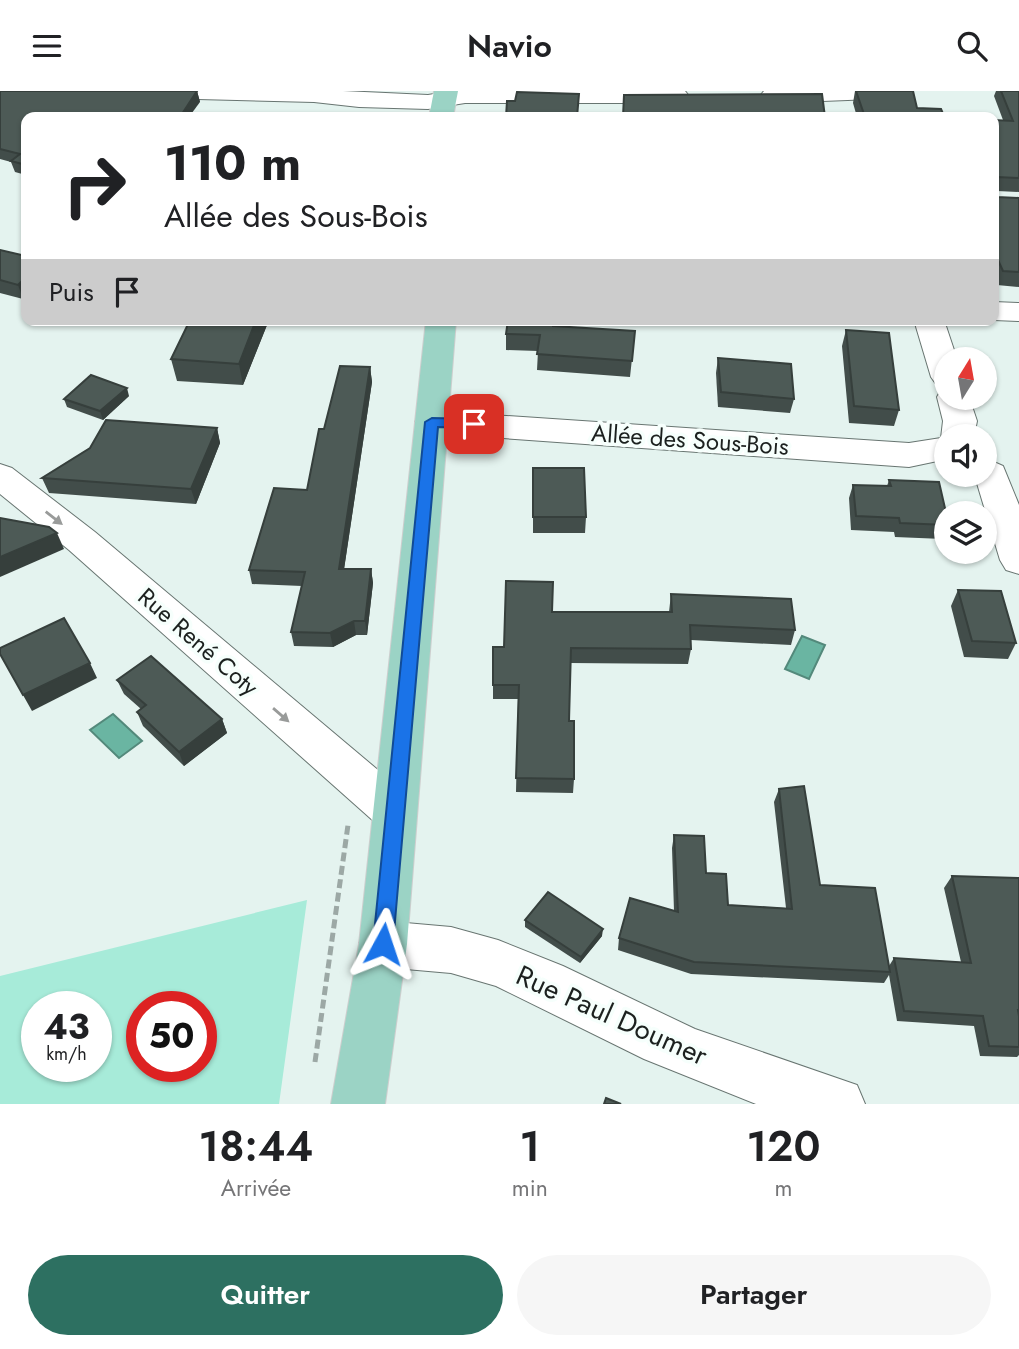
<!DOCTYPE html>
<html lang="fr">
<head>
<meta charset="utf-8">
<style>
  :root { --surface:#fff; --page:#f6f6f6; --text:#202124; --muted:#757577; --accent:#2d7061 }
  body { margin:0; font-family:Jost,sans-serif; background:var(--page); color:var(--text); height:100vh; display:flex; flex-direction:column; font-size:26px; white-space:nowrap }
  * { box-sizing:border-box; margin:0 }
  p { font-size:23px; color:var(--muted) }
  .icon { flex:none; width:38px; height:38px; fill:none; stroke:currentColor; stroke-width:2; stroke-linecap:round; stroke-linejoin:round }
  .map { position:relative; height:1013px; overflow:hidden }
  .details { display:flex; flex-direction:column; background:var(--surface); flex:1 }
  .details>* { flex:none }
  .guide { position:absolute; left:21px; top:21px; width:978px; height:214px; border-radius:14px; box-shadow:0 2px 5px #0004; background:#fff; color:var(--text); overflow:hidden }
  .needle { width:46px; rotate:11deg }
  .controls { position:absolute; left:934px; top:256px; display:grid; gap:14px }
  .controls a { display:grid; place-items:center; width:63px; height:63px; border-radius:50%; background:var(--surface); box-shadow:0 2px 5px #0004; font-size:35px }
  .speed { position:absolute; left:21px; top:900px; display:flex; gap:14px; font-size:35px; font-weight:700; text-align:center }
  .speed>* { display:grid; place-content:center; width:91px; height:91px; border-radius:50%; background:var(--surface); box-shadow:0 2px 5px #0004; line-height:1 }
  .speed small { font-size:18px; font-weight:400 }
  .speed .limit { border:10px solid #d22; background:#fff; color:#111 }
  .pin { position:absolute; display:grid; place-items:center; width:60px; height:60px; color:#fff; margin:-30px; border-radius:14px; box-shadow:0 4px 10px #0006 }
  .me { position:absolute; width:77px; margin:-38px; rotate:5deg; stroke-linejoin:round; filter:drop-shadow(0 0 5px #0008) }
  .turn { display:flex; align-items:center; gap:24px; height:147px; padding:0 28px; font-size:32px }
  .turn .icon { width:91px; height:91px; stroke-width:2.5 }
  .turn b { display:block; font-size:49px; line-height:60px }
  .then { display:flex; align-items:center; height:66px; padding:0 28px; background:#0003; gap:14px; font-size:26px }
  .eta { display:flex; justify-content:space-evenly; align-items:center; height:119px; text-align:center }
  .eta b { font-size:42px; font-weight:600; line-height:49px }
  .primary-button { display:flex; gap:14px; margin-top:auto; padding:14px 28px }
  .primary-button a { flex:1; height:80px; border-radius:42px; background:var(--accent); color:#fff; font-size:28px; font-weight:600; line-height:80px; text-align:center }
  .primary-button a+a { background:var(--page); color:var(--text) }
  header { display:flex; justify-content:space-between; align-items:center; height:91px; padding:0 28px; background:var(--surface); font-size:32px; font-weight:600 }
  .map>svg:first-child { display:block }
  .green { fill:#a7ebd9; fill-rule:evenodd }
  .water { fill:#6ab5a2; stroke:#53897b; stroke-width:2 }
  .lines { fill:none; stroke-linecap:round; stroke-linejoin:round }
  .minor-casing { stroke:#687571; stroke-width:2 }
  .major-casing { stroke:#cdcece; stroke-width:2 }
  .path { stroke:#9ca8a5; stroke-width:5; stroke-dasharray:9 4.5; stroke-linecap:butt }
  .minor { fill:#fff; fill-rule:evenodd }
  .major { fill:#9bd3c5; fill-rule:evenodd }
  .wall { fill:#424d4a }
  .shaded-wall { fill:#363f3c }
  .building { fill:#4d5a56; stroke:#363f3c; stroke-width:2 }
  .oneway { fill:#999b9a }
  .route { fill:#1a73e8; stroke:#114b97; stroke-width:2 }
  .labels { text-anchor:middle; stroke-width:7; stroke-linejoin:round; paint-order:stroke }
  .street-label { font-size:24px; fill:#1c211f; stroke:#f6fffc }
  .near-street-label { font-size:28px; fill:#1c211f; stroke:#f6fffc }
</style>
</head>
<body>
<header><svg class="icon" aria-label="menu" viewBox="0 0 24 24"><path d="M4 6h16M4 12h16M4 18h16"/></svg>Navio<svg class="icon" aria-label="search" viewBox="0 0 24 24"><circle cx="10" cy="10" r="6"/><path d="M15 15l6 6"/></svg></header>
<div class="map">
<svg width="1019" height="1013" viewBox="0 0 1019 1013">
  <rect width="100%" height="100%" fill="#e4f3ef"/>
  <!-- green -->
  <path class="green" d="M307,809L279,1013H0V885ZM37,915H96V975H37ZM142,915H201V975H142Z"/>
  <!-- water -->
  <g class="water">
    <polygon points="802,545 825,554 809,588 785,578"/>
    <polygon points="113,623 142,650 119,667 90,639"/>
  </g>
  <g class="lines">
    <!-- minor casing -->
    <g class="minor-casing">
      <g id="minor">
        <polygon points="147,0 343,0 428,4 452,0 685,0 689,5 685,10 677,12 465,12 428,18 359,16 314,11 159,7 151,5"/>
        <polygon points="764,0 910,0 906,5 898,7 772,12 764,10 760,5"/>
        <polygon points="994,211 1019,212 1019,230 994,229"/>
        <polygon points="914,229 944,229 957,268 947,268 947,296 936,293 931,286"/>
        <polygon points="947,297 947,306 969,306 977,330 974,345 947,345 947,368 909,376 432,342 420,339 415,331 420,323 432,320 909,352 941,347 943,330 937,306 941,299"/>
        <polygon points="985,367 1003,375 1019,414 1019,483 1006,479 1000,469 976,389 970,383 985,383"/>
        <polygon points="0,373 12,377 95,441 410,706 416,720 410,734 394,740 378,734 69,459 0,403"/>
        <polygon points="383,830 451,836 498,849 563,875 695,938 857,994 865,1013 756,1013 644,968 496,895 451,882 383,876 366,869 359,853 366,837"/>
      </g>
    </g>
    <!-- major casing -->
    <g class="major-casing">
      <g id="major">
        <polygon points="434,0 458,0 453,26 429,26"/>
        <polygon points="426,229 456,229 407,853 385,1013 331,1013 359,853"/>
      </g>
    </g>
    <!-- path -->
    <polyline class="path" points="315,971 348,734"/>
    <!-- minor -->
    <use href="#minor" class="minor"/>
    <!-- major -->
    <use href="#major" class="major"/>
  </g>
  <!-- wall -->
  <g class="wall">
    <polygon points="0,0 197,0 200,11 26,26 26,84 15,81 11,71 0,68"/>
    <polygon points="855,0 913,0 917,17 944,25 961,26 857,26 853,12"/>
    <polygon points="996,0 1019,0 1019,101 997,100 997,106 1019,107 1019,196 997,194 994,187 994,29 1003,29 994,5"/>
    <polygon points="0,159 26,165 26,205 23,208 0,202"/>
    <polygon points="269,229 243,294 177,290 171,268"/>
    <polygon points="508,229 555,229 554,235 635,240 630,286 537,279 538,260 506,259 506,243"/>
    <polygon points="846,239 899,319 894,335 849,332 842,255"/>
    <polygon points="718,267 794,308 790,322 718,316 716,282"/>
    <polygon points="370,276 372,291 344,478 371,478 373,492 367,544 356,544 333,556 294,555 291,541 302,495 252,493 249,479 307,399 324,338"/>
    <polygon points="129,305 103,329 67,316 64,308"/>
    <polygon points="217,337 220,352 196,413 49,402 42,387"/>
    <polygon points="533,377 586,426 585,442 533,442"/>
    <polygon points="889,389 947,426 947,440 943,448 895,446 894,441 851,439 849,407 853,394 887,395"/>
    <polygon points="958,499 1016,552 1008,568 964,566 951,515"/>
    <polygon points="671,503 795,539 791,554 691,549 691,558 688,573 570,572 569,630 574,688 573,702 516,701 518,608 493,608 493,594 504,556 552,521 669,521"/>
    <polygon points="117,589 222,628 227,642 184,675 143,635 137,621 141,618 124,603"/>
    <polygon points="779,698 820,794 889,875 894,867 961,871 944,797 952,785 1019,787 1019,964 1017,966 980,965 974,935 897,930 889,884 884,892 691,883 618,859 619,847 674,820 672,757 674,744 706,782 728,814 786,817 774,711"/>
    <polygon points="525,829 602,845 580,872 525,836"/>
  </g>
  <!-- shaded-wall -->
  <g class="shaded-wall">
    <polygon points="197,0 200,11 189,26 180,26"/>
    <polygon points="26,186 26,205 23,208 18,194"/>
    <polygon points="256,229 269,229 243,294 239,273"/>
    <polygon points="370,276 372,291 342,492 339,478"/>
    <polygon points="127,297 129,305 103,329 100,320"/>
    <polygon points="217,337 220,352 196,413 191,398"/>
    <polygon points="57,442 64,458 0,486 0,466"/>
    <polygon points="371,478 373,492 367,544 365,530"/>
    <polygon points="354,530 356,544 333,556 330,542"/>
    <polygon points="90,572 97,587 32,620 23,604"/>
    <polygon points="222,628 227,642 184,675 179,661"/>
    <polygon points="603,838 602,845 580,872 581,866"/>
  </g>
  <!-- building -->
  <g class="building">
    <polygon points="0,0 197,0 180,26 26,26 26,74 11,70 20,63 0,58"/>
    <polygon points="856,0 913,0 917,17 941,18 944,25 961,26 865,26"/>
    <polygon points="1001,0 1019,0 1019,87 997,86 997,106 1019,107 1019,181 1003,180 998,169 994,169 994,29 1013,30"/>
    <polygon points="517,1 579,3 577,26 506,26 507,10 515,10"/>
    <polygon points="822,3 825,26 623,26 624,4"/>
    <polygon points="0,159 26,165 26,186 18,194 0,189"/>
    <polygon points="190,229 256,229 239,273 171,268"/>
    <polygon points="508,229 553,229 553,235 635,240 632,270 537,263 540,244 506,243"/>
    <polygon points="846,239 889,242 899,319 854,315"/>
    <polygon points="718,267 791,273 794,308 721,301"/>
    <polygon points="340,275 370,276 339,478 371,478 365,530 354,530 330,542 291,541 305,481 249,479 274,397 307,399 319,338 324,338"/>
    <polygon points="91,284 127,297 100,320 64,308"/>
    <polygon points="106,329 217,337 191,398 42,387 90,357"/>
    <polygon points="533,377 584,377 586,426 533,426"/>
    <polygon points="889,389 939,391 947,426 947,434 900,432 899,427 856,425 853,394 891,395"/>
    <polygon points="0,427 49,436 57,442 0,466"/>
    <polygon points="506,490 553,491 552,521 672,521 671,503 791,508 795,539 690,534 691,558 571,557 569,630 574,630 574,688 516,687 519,594 493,594 493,556 504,556"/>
    <polygon points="958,499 1001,500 1016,552 972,550"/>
    <polygon points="64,527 90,572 23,604 0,563 0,557"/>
    <polygon points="151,565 222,628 179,661 137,621 146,614 117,589"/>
    <polygon points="804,695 820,794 875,797 890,881 694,871 619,847 630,807 678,821 674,744 704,745 706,782 726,783 728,814 792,818 779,698"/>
    <polygon points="952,785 1019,787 1019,919 1018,919 1019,925 1019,956 989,955 983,925 904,920 894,867 971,872"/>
    <polygon points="548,801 603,838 581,866 525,829"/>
    <polygon points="606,1007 621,1013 604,1013"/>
  </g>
  <!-- one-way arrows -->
  <defs><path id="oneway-solid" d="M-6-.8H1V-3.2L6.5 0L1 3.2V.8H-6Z" transform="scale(1.75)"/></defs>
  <g class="oneway">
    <use href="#oneway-solid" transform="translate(54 427) rotate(38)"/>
    <use href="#oneway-solid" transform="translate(281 624) rotate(41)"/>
  </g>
  <!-- route -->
  <polygon class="route" points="432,327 474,328 481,333 474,337 438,336 393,853 390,860 383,862 376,860 373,853 425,331"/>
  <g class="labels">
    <!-- street labels -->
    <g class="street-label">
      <text transform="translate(690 349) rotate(4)" y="8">Allée des Sous-Bois</text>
      <text transform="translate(198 551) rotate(41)" y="8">Rue René Coty</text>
    </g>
    <!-- near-street labels -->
    <g class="near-street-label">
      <text transform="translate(612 924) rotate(24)" y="10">Rue Paul Doumer</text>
    </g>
  </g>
</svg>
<div class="controls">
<a><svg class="needle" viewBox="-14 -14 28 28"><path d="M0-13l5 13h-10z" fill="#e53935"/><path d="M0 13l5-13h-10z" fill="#757577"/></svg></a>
<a><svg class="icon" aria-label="sound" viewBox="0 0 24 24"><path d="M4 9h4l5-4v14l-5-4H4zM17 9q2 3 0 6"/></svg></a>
<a><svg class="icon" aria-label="layers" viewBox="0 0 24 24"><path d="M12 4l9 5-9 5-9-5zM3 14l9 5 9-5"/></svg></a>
</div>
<div class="speed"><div>43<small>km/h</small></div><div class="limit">50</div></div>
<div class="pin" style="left:474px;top:333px;background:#d93025"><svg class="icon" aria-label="arrive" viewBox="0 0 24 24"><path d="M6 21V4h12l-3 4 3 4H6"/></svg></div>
<svg class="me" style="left:383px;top:853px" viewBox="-20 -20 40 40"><path d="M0-17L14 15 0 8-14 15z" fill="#1a73e8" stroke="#fff" stroke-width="4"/></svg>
<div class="guide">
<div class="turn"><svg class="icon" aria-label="right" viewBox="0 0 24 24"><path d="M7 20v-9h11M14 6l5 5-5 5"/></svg><div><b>110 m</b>Allée des Sous-Bois</div></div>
<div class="then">Puis<svg class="icon" aria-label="arrive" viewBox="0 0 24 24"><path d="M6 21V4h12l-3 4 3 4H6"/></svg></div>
</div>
</div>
<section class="details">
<div class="eta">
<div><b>18:44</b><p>Arrivée</p></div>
<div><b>1</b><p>min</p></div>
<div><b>120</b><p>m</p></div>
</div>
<div class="primary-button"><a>Quitter</a><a>Partager</a></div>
</section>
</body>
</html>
